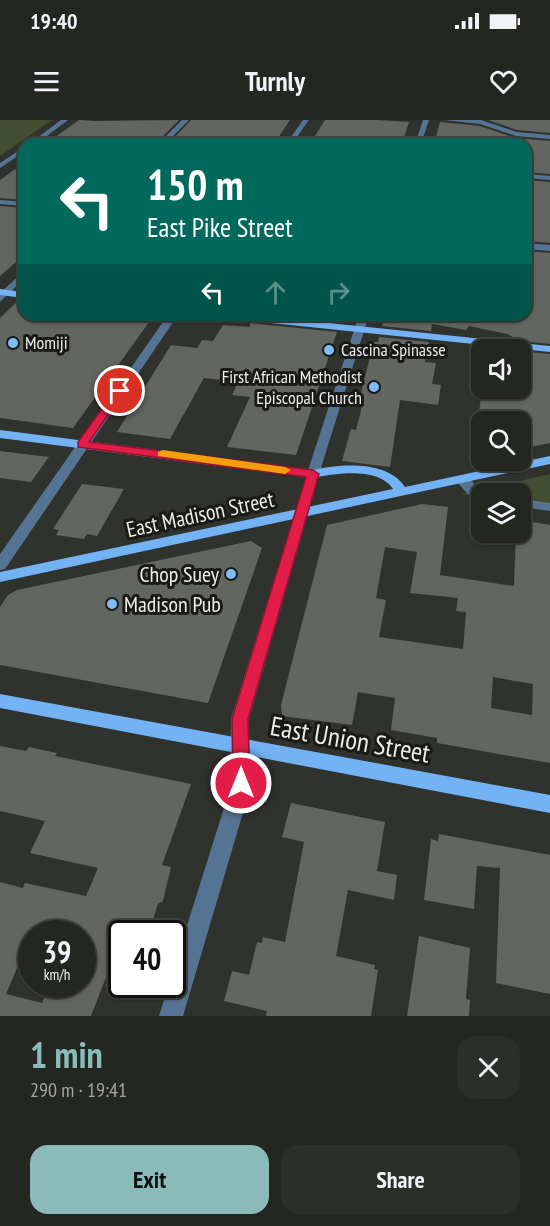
<!DOCTYPE html>
<html lang="en">
<head>
<meta charset="utf-8">
<style>
  :root { --surface:#242622; --page:#2c2e2a; --text:#f1f3f6; --muted:#a3a5a5; --line:#414340; --accent:#8bbbb9 }
  body { margin:0; font-family:"PT Sans Narrow",sans-serif; background:var(--page); color:var(--text); height:100vh; display:flex; flex-direction:column; font-size:22px; white-space:nowrap }
  * { box-sizing:border-box; margin:0 }
  p { font-size:20px; color:var(--muted) }
  .icon { flex:none; width:33px; height:33px; fill:none; stroke:currentColor; stroke-width:2; stroke-linecap:round; stroke-linejoin:round }
  .map { position:relative; height:896px; overflow:hidden }
  .side { display:flex; flex-direction:column; background:var(--surface); flex:1 }
  .side>* { flex:none }
  .top-card { position:absolute; left:18px; top:18px; width:514px; height:183px; border-radius:18px; box-shadow:0 2px 4px #0004,0 0 0 2px var(--line); background:#00695c; color:#fff; overflow:hidden }
  .buttons { position:absolute; left:471px; top:219px; display:grid; gap:12px }
  .buttons a { display:grid; place-items:center; width:60px; height:60px; border-radius:12px; background:var(--surface); box-shadow:0 2px 4px #0004,0 0 0 2px var(--line); font-size:30px }
  .speed { position:absolute; left:18px; top:800px; display:flex; gap:12px; font-size:30px; font-weight:700; text-align:center }
  .speed>* { display:grid; place-content:center; width:78px; height:78px; border-radius:50%; background:var(--surface); box-shadow:0 2px 4px #0004,0 0 0 2px var(--line); line-height:1 }
  .speed small { font-size:15px; font-weight:400 }
  .speed .limit { border:3px solid #111; border-radius:9px; background:#fff; color:#111 }
  .pin { position:absolute; display:grid; place-items:center; width:51px; height:51px; color:#fff; margin:-26px; border:3px solid #fff; border-radius:50%; box-shadow:0 2px 6px #0007 }
  .me { position:absolute; width:66px; margin:-33px; rotate:0deg; stroke-linejoin:round; filter:drop-shadow(0 0 4px #0008) }
  .turn { display:flex; align-items:center; gap:21px; height:126px; padding:0 30px; font-size:27px }
  .turn .icon { width:78px; height:78px; stroke-width:2.5 }
  .turn b { display:block; font-size:42px; line-height:51px }
  .lanes { display:flex; align-items:center; height:57px; padding:0 30px; background:#0003; justify-content:center; gap:30px; direction:ltr }
  .lanes .off { opacity:.35 }
  .round { display:grid; place-items:center; flex:none; width:63px; height:63px; border-radius:18px; background:var(--page) }
  .summary { display:flex; align-items:center; justify-content:space-between; height:102px; padding:0 30px }
  h1 { font-size:36px; font-weight:600; line-height:45px; color:var(--accent) }
  .cta { display:flex; gap:12px; margin-top:auto; padding:12px 30px }
  .cta a { flex:1; height:69px; border-radius:18px; background:var(--accent); color:#111; font-size:24px; font-weight:600; line-height:69px; text-align:center }
  .cta a+a { background:var(--page); color:var(--text) }
  .status { display:flex; justify-content:space-between; align-items:center; height:42px; padding:0 30px; background:var(--surface); direction:ltr }
  .status svg { height:16px; fill:currentColor }
  header { display:flex; justify-content:space-between; align-items:center; height:78px; padding:0 30px; background:var(--surface); font-size:27px; font-weight:600 }
  .map>svg:first-child { display:block }
  .green { fill:#424e32 }
  .building { fill:#626560; fill-rule:evenodd }
  .lines { fill:none; stroke-linecap:round; stroke-linejoin:round }
  .minor { fill:#557393; fill-rule:evenodd }
  .major { fill:#73b3f5; fill-rule:evenodd }
  .route { fill:#e11d48; stroke:#92132f; stroke-width:1.5 }
  .slow { fill:#f59e0b }
  .poi-dot { fill:#81bcfa; stroke:#191a18; stroke-width:2 }
  .labels { text-anchor:middle; stroke-width:6; stroke-linejoin:round; paint-order:stroke }
  .far-poi-label { font-size:18px; fill:#ecedea; stroke:#191a18; text-anchor:start }
  .street-label { font-size:22px; fill:#ecedea; stroke:#191a18 }
  .poi-label { font-size:22px; fill:#ecedea; stroke:#191a18; text-anchor:end }
  .near-street-label { font-size:27px; fill:#ecedea; stroke:#191a18 }
</style>
</head>
<body>
<div class="status"><b>19:40</b><svg viewBox="0 0 49 12"><path d="M0 12V9h3v3zM5 12V6h3v6zM10 12V3h3v9zM15 12V0h3v12zM26 1h20v11H26zM47 4h2v5h-2z"/></svg></div>
<header><svg class="icon" aria-label="menu" viewBox="0 0 24 24"><path d="M4 6h16M4 12h16M4 18h16"/></svg>Turnly<svg class="icon" aria-label="heart" viewBox="0 0 24 24"><path d="M12 20l-8-8c-3-5 5-10 8-4 3-6 11-1 8 4z"/></svg></header>
<div class="map">
<svg width="550" height="896" viewBox="0 0 550 896">
  <rect width="100%" height="100%" fill="#30322e"/>
  <!-- green -->
  <g class="green">
    <polygon points="0,0 52,0 0,36"/>
    <polygon points="550,354 550,386 521,382 520,374 482,374 481,377 463,374"/>
  </g>
  <!-- building -->
  <g class="building">
    <polygon points="79,0 95,1 179,0 160,19 143,17 136,24 54,18"/>
    <polygon points="191,0 290,0 274,24 178,24 181,20 173,19"/>
    <polygon points="325,0 378,0 409,2 402,24 310,24"/>
    <polygon points="488,0 550,0 550,13 517,10"/>
    <polygon points="440,2 480,6 515,18 550,21 550,54 526,52 526,24 471,20 470,24 434,24"/>
    <polygon points="24,43 24,80 0,78 0,60"/>
    <polygon points="526,60 550,62 550,123 526,121"/>
    <polygon points="0,86 24,88 24,135 0,156"/>
    <polygon points="526,131 550,133 550,224 520,221 507,214 469,206 466,210 432,204 431,211 382,206 385,195 526,195"/>
    <polygon points="19,180 24,180 24,195 152,198 73,308 0,298 0,198"/>
    <polygon points="273,195 343,195 341,202"/>
    <polygon points="250,203 337,212 296,335 227,327 250,277 232,275 238,262 204,258 170,319 117,312 171,225 197,228 202,220 213,221 223,205 250,207"/>
    <polygon points="379,217 429,222 425,242 436,243 432,264 441,265 438,285 400,280 390,347 342,341 351,309 356,310 360,295 364,276 360,276 374,222 378,222"/>
    <polygon points="520,231 550,234 550,323 520,329 520,302 478,302 482,268 520,268"/>
    <polygon points="0,331 49,337 31,362 0,358"/>
    <polygon points="82,364 124,369 97,416 87,414 84,419 56,415 59,410 53,409"/>
    <path d="M422,384L448,387L440,455L514,466L516,412H520V405L526,401L550,405V643L437,623V618L391,610L395,578L358,572L352,605L282,596L281,585L327,405ZM385,427L417,432L410,473L458,478L456,491L466,492L463,529L379,517L386,480L376,478ZM493,557L533,564L532,595L491,588Z"/>
    <polygon points="251,421 262,428 208,583 0,545 0,487 8,475 17,470"/>
    <path d="M0,626L26,631L29,627L57,633L55,636L191,664L162,745L171,747L163,781L158,784L151,805L153,813H122V841L113,839L91,896H0V762L23,768L25,763L86,776L98,748L30,733L45,701L0,691ZM32,813H82V864H50L42,883L6,874Z"/>
    <polygon points="291,683 385,702 377,751 397,755 394,780 348,770 336,836 375,845 374,849 378,850 371,896 266,896 267,891 224,881 232,851 249,855 257,822 262,823 263,817 285,822 304,722 282,717"/>
    <polygon points="439,714 550,735 550,874 496,863 500,748 477,746 474,789 424,780 431,719 438,721"/>
    <polygon points="419,816 470,828 466,879 470,880 469,896 407,896"/>
  </g>
  <g class="lines">
    <!-- minor -->
    <g class="minor">
      <polygon points="61,0 68,0 43,19 77,24 29,24"/>
      <polygon points="182,0 189,0 165,24 158,24"/>
      <polygon points="303,0 309,0 292,24 286,24"/>
      <polygon points="423,0 429,0 421,24 415,24"/>
      <polygon points="444,0 481,0 517,12 550,15 550,19 516,16 480,4"/>
      <polygon points="24,27 24,32 0,48 0,43"/>
      <polygon points="526,54 550,56 550,60 526,58"/>
      <polygon points="0,80 24,82 24,86 0,84"/>
      <polygon points="526,123 550,125 550,131 526,129"/>
      <polygon points="24,151 24,159 0,182 0,173"/>
      <polygon points="168,195 178,195 5,449 0,450 0,434"/>
      <polygon points="359,195 369,195 324,338 249,599 250,669 183,896 159,896 169,864 172,864 172,853 230,669 231,599 312,338"/>
      <path d="M462,355C471,357 477,369 486,374H482V381C469,378 463,369 455,359Z"/>
      <polygon points="520,379 550,383 550,391 520,387"/>
    </g>
    <!-- major -->
    <g class="major">
      <polygon points="0,169 24,172 24,178 0,175"/>
      <polygon points="217,195 251,195 550,226 550,232 222,198"/>
      <path d="M0,310L313,350C341,344 387,340 405,367L550,336V344L0,462V452L393,369C379,347 336,353 313,358L0,318Z"/>
      <polygon points="0,574 550,675 550,693 0,588"/>
    </g>
  </g>
  <!-- route -->
  <polygon class="route" points="120,268 125,271 89,322 313,350 319,354 248,599 250,663 248,669 241,671 235,669 233,663 232,599 306,357 78,327 78,322 116,269"/>
  <!-- slow -->
  <polygon class="slow" points="163,330 285,347 291,350 285,354 158,336 158,332"/>
  <!-- markers -->
  <g class="poi-dot">
    <circle cx="13" cy="223" r="6"/>
    <circle cx="329" cy="230" r="6"/>
    <circle cx="374" cy="267" r="6"/>
    <circle cx="231" cy="454" r="6"/>
    <circle cx="112" cy="484" r="6"/>
  </g>
  <g class="labels">
    <!-- far-poi labels -->
    <g class="far-poi-label">
      <text x="25" y="229">Momiji</text>
      <text x="341" y="236">Cascina Spinasse</text>
      <text x="362" y="263" text-anchor="end">First African Methodist<tspan x="362" dy="21">Episcopal Church</tspan></text>
    </g>
    <!-- street labels -->
    <g class="street-label">
      <text transform="translate(200 394) rotate(-12)" y="8">East Madison Street</text>
    </g>
    <!-- poi labels -->
    <g class="poi-label">
      <text x="219" y="462">Chop Suey</text>
      <text x="124" y="492" text-anchor="start">Madison Pub</text>
    </g>
    <!-- near-street labels -->
    <g class="near-street-label">
      <text transform="translate(350 620) rotate(10)" y="9">East Union Street</text>
    </g>
  </g>
</svg>
<div class="buttons">
<a><svg class="icon" aria-label="sound" viewBox="0 0 24 24"><path d="M4 9h4l5-4v14l-5-4H4zM17 9q2 3 0 6"/></svg></a>
<a><svg class="icon" aria-label="search" viewBox="0 0 24 24"><circle cx="10" cy="10" r="6"/><path d="M15 15l6 6"/></svg></a>
<a><svg class="icon" aria-label="layers" viewBox="0 0 24 24"><path d="M12 4l9 5-9 5-9-5zM3 14l9 5 9-5"/></svg></a>
</div>
<div class="speed"><div>39<small>km/h</small></div><div class="limit">40</div></div>
<div class="pin" style="left:120px;top:271px;background:#d93025"><svg class="icon" aria-label="arrive" viewBox="0 0 24 24"><path d="M6 21V4h12l-3 4 3 4H6"/></svg></div>
<svg class="me" style="left:241px;top:663px" viewBox="-20 -20 40 40"><circle r="17" fill="#e11d48" stroke="#fff" stroke-width="3"/><path d="M0-11L8 9 0 5-8 9z" fill="#fff"/></svg>
<div class="top-card">
<div class="turn"><svg class="icon" aria-label="left" viewBox="0 0 24 24"><path d="M17 20v-9H6M10 6l-5 5 5 5"/></svg><div><b>150 m</b>East Pike Street</div></div>
<div class="lanes"><svg class="icon" aria-label="left" viewBox="0 0 24 24"><path d="M17 20v-9H6M10 6l-5 5 5 5"/></svg><svg class="icon off" aria-label="ahead" viewBox="0 0 24 24"><path d="M12 20V5M6 11l6-6 6 6"/></svg><svg class="icon off" aria-label="right" viewBox="0 0 24 24"><path d="M7 20v-9h11M14 6l5 5-5 5"/></svg></div>
</div>
</div>
<section class="side">
<div class="summary"><div><h1>1 min</h1><p>290 m · 19:41</p></div><a class="round"><svg class="icon" aria-label="close" viewBox="0 0 24 24"><path d="M6 6l12 12M18 6L6 18"/></svg></a></div>
<div class="cta"><a>Exit</a><a>Share</a></div>
</section>
</body>
</html>
